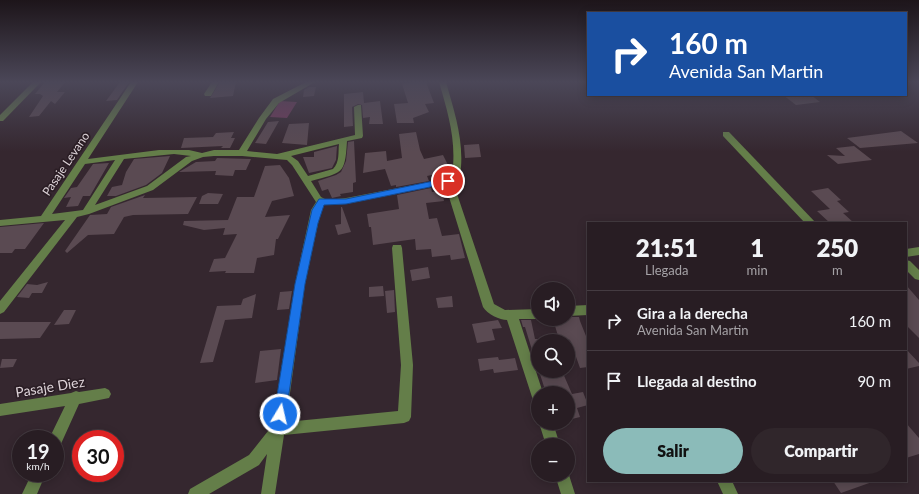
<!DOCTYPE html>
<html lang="es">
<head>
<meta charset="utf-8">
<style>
  :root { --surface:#281d23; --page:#30262b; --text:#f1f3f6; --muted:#a5a2a6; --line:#443b41; --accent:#8bbbb9 }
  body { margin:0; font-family:Lato,sans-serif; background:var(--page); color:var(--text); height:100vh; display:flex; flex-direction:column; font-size:15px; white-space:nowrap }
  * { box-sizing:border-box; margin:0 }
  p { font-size:13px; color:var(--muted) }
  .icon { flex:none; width:22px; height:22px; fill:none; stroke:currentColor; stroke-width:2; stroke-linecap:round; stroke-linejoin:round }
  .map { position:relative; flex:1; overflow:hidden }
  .side { position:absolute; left:587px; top:222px; width:320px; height:260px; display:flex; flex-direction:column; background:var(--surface); border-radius:0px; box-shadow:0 2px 10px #0003,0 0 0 1px var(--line) }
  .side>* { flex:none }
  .hud { position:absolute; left:587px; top:12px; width:320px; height:84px; border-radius:0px; box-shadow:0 2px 10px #0003,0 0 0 1px var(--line); background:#1a4fa0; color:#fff; overflow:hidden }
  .buttons { position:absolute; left:531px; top:282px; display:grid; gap:8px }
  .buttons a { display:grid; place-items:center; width:44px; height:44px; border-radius:50%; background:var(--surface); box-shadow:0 2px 10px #0003,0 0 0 1px var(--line); font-size:20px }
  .speed { position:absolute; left:12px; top:430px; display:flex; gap:8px; font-size:20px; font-weight:700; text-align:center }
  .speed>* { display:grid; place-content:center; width:52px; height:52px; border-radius:50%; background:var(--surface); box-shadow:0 2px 10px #0003,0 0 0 1px var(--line); line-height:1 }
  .speed small { font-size:10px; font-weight:400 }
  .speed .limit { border:6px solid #d22; background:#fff; color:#111 }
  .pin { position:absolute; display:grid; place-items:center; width:34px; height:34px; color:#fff; margin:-17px; border:2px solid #fff; border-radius:50%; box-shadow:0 1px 4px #0007 }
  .me { position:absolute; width:44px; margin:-22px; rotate:9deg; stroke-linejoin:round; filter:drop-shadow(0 0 3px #0008) }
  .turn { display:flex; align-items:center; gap:14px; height:84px; padding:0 16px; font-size:18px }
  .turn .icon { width:52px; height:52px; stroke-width:2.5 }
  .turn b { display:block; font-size:28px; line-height:34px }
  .eta { display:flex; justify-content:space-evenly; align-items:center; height:68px; text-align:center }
  .eta b { font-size:24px; font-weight:800; line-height:28px }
  .primary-button { display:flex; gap:8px; margin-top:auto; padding:8px 16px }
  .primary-button a { flex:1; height:46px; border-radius:24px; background:var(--accent); color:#111; font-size:16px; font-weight:800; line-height:46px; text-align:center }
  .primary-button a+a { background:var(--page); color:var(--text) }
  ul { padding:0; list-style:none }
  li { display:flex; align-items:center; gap:12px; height:60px; padding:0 16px; border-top:1px solid var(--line) }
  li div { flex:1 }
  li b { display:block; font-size:15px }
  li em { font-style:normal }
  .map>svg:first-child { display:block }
  .green { fill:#763a5d }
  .building { fill:#5a4a52 }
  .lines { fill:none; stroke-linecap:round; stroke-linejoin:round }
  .minor { fill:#647e49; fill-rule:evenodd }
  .route { fill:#1a73e8; stroke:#114b97 }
  .labels { text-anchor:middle; stroke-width:3.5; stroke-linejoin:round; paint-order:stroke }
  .street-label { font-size:12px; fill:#dcd2d7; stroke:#2b1e25 }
  .near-street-label { font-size:14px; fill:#dcd2d7; stroke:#2b1e25 }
</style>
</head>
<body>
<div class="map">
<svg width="919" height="494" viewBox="0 0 919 494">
  <rect width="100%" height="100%" fill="#35272f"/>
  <!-- green -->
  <polygon class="green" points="280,101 297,102 287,118 270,117"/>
  <!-- building -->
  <g class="building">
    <polygon points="45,82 65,82 57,92 65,92 55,104 51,101 39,116 29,117 43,96 40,94 35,94"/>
    <polygon points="120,82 129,82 117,100 106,101"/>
    <polygon points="220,82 236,82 233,96 210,98"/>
    <polygon points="415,82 426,82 434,103 425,104 429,112 413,118 414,123 397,123 394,104 408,103 402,84"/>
    <polygon points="309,87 316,87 314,96 303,97 304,90"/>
    <polygon points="363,92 364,103 380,101 383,124 369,124 370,117 363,118 362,105 358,104 352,107 353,126 344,127 344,94"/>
    <polygon points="783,95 811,95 820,102 796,105"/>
    <polygon points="279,121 266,144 255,143 268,122"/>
    <polygon points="309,123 307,145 282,143 289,124"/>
    <polygon points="901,131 918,143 860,148 847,138"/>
    <polygon points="234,132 231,138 235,138 230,148 221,148 223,146 181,148 184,138 213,137 216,133"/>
    <polygon points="416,132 420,150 424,159 443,155 451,171 427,176 429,181 396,187 396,185 391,186 385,169 363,173 365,153 386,151 387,161 402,158 399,134"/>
    <polygon points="354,141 356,182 353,183 353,192 340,194 341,196 332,198 328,189 322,191 318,181 336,175 341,172 346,161 348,142"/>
    <polygon points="479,144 481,157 465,158 464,145"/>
    <polygon points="337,146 336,160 332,168 309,173 303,157 314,157 314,152"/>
    <polygon points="854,146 872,160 838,164 827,155 845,156 836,148"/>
    <polygon points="170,156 162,173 146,185 116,196 107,196 112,187 122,185 126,172 134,159"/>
    <polygon points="217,158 251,159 246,170 235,170 233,176 215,175 216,171 179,172 196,162 215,161"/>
    <polygon points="109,163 90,196 83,196 78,206 66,207 71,197 64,198 71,188 77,187 93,164"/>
    <polygon points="280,165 289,178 294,196 272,201 265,217 290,215 278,239 276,239 274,255 257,258 254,273 225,273 226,271 209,272 214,259 225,258 237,234 223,235 225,228 204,230 183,225 184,221 228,220 237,197 254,197 265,166"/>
    <polygon points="431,188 432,192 442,191 444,201 426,203 429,219 437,218 442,236 459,234 465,258 451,260 450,255 432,257 431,249 416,250 415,239 373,245 371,227 369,227 367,214 399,209 397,195"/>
    <polygon points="828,188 841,200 837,201 849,212 843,213 854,223 830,223 817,211 830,209 811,191"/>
    <polygon points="208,193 223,194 218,204 199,204 202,196"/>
    <polygon points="145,195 143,198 197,197 188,214 133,215 124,217 114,234 88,235 67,253 65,251 90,215 107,214 111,207"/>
    <polygon points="341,207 342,207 351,232 338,235 335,225 341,224"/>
    <polygon points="44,223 25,249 15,249 12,253 0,253 0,227"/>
    <polygon points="428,267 430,278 412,281 410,270"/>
    <polygon points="48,282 42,293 32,293 29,298 17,297 27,284 37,285"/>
    <polygon points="906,285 919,300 919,338 906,325"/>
    <polygon points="383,286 384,296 369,297 369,287"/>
    <polygon points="394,290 395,312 387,313 385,291"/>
    <polygon points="292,291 289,309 277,310 280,292"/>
    <polygon points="256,294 252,318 225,320 213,362 200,363 217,306 241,305 243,299"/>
    <polygon points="452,296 453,307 438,308 436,298"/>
    <polygon points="64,310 76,310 69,324 54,325"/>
    <polygon points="568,317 579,317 580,321 588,341 588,367 580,368 570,340 558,336 553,319 568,319"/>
    <polygon points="498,320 502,328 492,329 495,340 477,343 472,324"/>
    <polygon points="521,320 531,320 535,339 538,339 538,362 536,363 525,327 523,327"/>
    <polygon points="0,322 51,322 40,338 0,339"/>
    <polygon points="281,349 277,380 255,383 260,351"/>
    <polygon points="906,349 919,363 919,366 906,369"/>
    <polygon points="498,357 499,360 515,358 518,370 494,373 493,369 480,371 478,359"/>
    <polygon points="2,359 17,359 13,367 0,368"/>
    <polygon points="539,371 562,371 572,394 583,392 588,405 577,408 580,417 568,420 568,393 546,393"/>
    <polygon points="906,423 919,438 919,454 906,458"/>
    <polygon points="833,481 872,481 872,482 841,493"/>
  </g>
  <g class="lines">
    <!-- minor -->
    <g class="minor">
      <polygon points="33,82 41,82 3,121 0,121 0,115"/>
      <path d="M131,82H138L88,159L159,150H189L202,153L214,150H239L259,118L273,99L306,82H315L279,103L266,119L247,151L277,154L355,135L354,107L358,105H361L363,136L362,138L347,141C345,176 342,172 311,181L321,197L327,200L346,198L445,179L452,175C457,142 448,113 439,82H446C455,114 465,143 460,176L453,182L494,304L505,310L538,309V319H519L543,393H538V403L534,401L532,397L507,320C500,320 487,314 483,307L445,184L346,204L323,205L321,210L305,284L286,422L398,411L401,365L392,248L393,245H401L402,248L413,365L411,417L409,421L404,423L284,435L275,494H261L267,454L259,465L209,494H188L190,489L249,455L272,426L295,284L311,210L316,202L292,165L287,160L242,156H214L203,157L192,161L153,190L89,214L77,217L4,312L0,314V301L65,220L0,226V220L41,216ZM339,144C338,152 340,162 333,169L308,176L298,161L291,156ZM174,154L191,156L186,157L147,186L95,205L124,159ZM115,160L83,210L52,214L85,164Z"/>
      <polygon points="212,82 219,82 211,96 205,96 204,94"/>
      <polygon points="723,132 729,132 816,223 805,223 723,136"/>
      <polygon points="919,247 919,255 906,257 906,249"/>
      <polygon points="906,260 910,261 919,270 919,280 915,279 906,270"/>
      <polygon points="588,305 588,315 568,316 568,306"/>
      <polygon points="105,388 109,390 111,394 109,398 79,404 60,446 55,448 55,439 49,439 65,406 0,416 0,404 71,393 76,391 79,392"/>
      <polygon points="539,423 553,423 560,445 546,445"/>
      <polygon points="568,472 569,475 575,494 561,494 555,475 568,475"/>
      <polygon points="32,473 46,473 37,494 22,494"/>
      <polygon points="717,481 732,481 738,494 723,494"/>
    </g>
  </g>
  <!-- sky -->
  <linearGradient id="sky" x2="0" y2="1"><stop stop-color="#1d151a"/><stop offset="0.54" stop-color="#4b4758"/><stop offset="1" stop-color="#4b4758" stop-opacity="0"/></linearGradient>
  <rect width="919" height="152" fill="url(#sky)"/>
  <!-- route -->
  <polygon class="route" points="448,178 450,179 450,183 346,204 324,205 318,223 305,284 286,414 284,418 280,420 276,418 274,414 295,284 312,210 319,199 346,199"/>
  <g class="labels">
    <!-- street labels -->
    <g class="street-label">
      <text transform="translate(66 164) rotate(-56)" y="4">Pasaje Levano</text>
    </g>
    <!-- near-street labels -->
    <g class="near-street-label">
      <text transform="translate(50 387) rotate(-9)" y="5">Pasaje Diez</text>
    </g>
  </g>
</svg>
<div class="buttons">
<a><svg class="icon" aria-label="sound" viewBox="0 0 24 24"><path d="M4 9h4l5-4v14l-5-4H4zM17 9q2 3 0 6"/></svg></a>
<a><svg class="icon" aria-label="search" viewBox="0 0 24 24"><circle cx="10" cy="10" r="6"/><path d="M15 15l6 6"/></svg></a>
<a>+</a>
<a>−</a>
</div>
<div class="speed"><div>19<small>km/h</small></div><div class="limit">30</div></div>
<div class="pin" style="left:448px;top:181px;background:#d93025"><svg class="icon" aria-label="arrive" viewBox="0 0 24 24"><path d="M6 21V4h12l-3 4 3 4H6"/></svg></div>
<svg class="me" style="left:280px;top:414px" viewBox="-20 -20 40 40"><circle r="17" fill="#1a73e8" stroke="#fff" stroke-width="3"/><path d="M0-11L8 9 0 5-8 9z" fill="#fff"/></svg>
<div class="hud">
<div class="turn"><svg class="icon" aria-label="right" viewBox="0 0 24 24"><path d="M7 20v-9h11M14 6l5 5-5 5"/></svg><div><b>160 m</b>Avenida San Martin</div></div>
</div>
<section class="side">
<div class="eta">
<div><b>21:51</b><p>Llegada</p></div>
<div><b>1</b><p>min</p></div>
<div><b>250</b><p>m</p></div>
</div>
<ul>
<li><svg class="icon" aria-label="right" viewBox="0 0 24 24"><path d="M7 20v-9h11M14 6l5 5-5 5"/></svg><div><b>Gira a la derecha</b><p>Avenida San Martin</p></div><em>160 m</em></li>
<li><svg class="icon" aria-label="arrive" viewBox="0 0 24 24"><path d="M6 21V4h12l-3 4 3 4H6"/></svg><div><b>Llegada al destino</b></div><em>90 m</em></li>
</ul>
<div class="primary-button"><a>Salir</a><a>Compartir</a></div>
</section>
</div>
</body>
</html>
